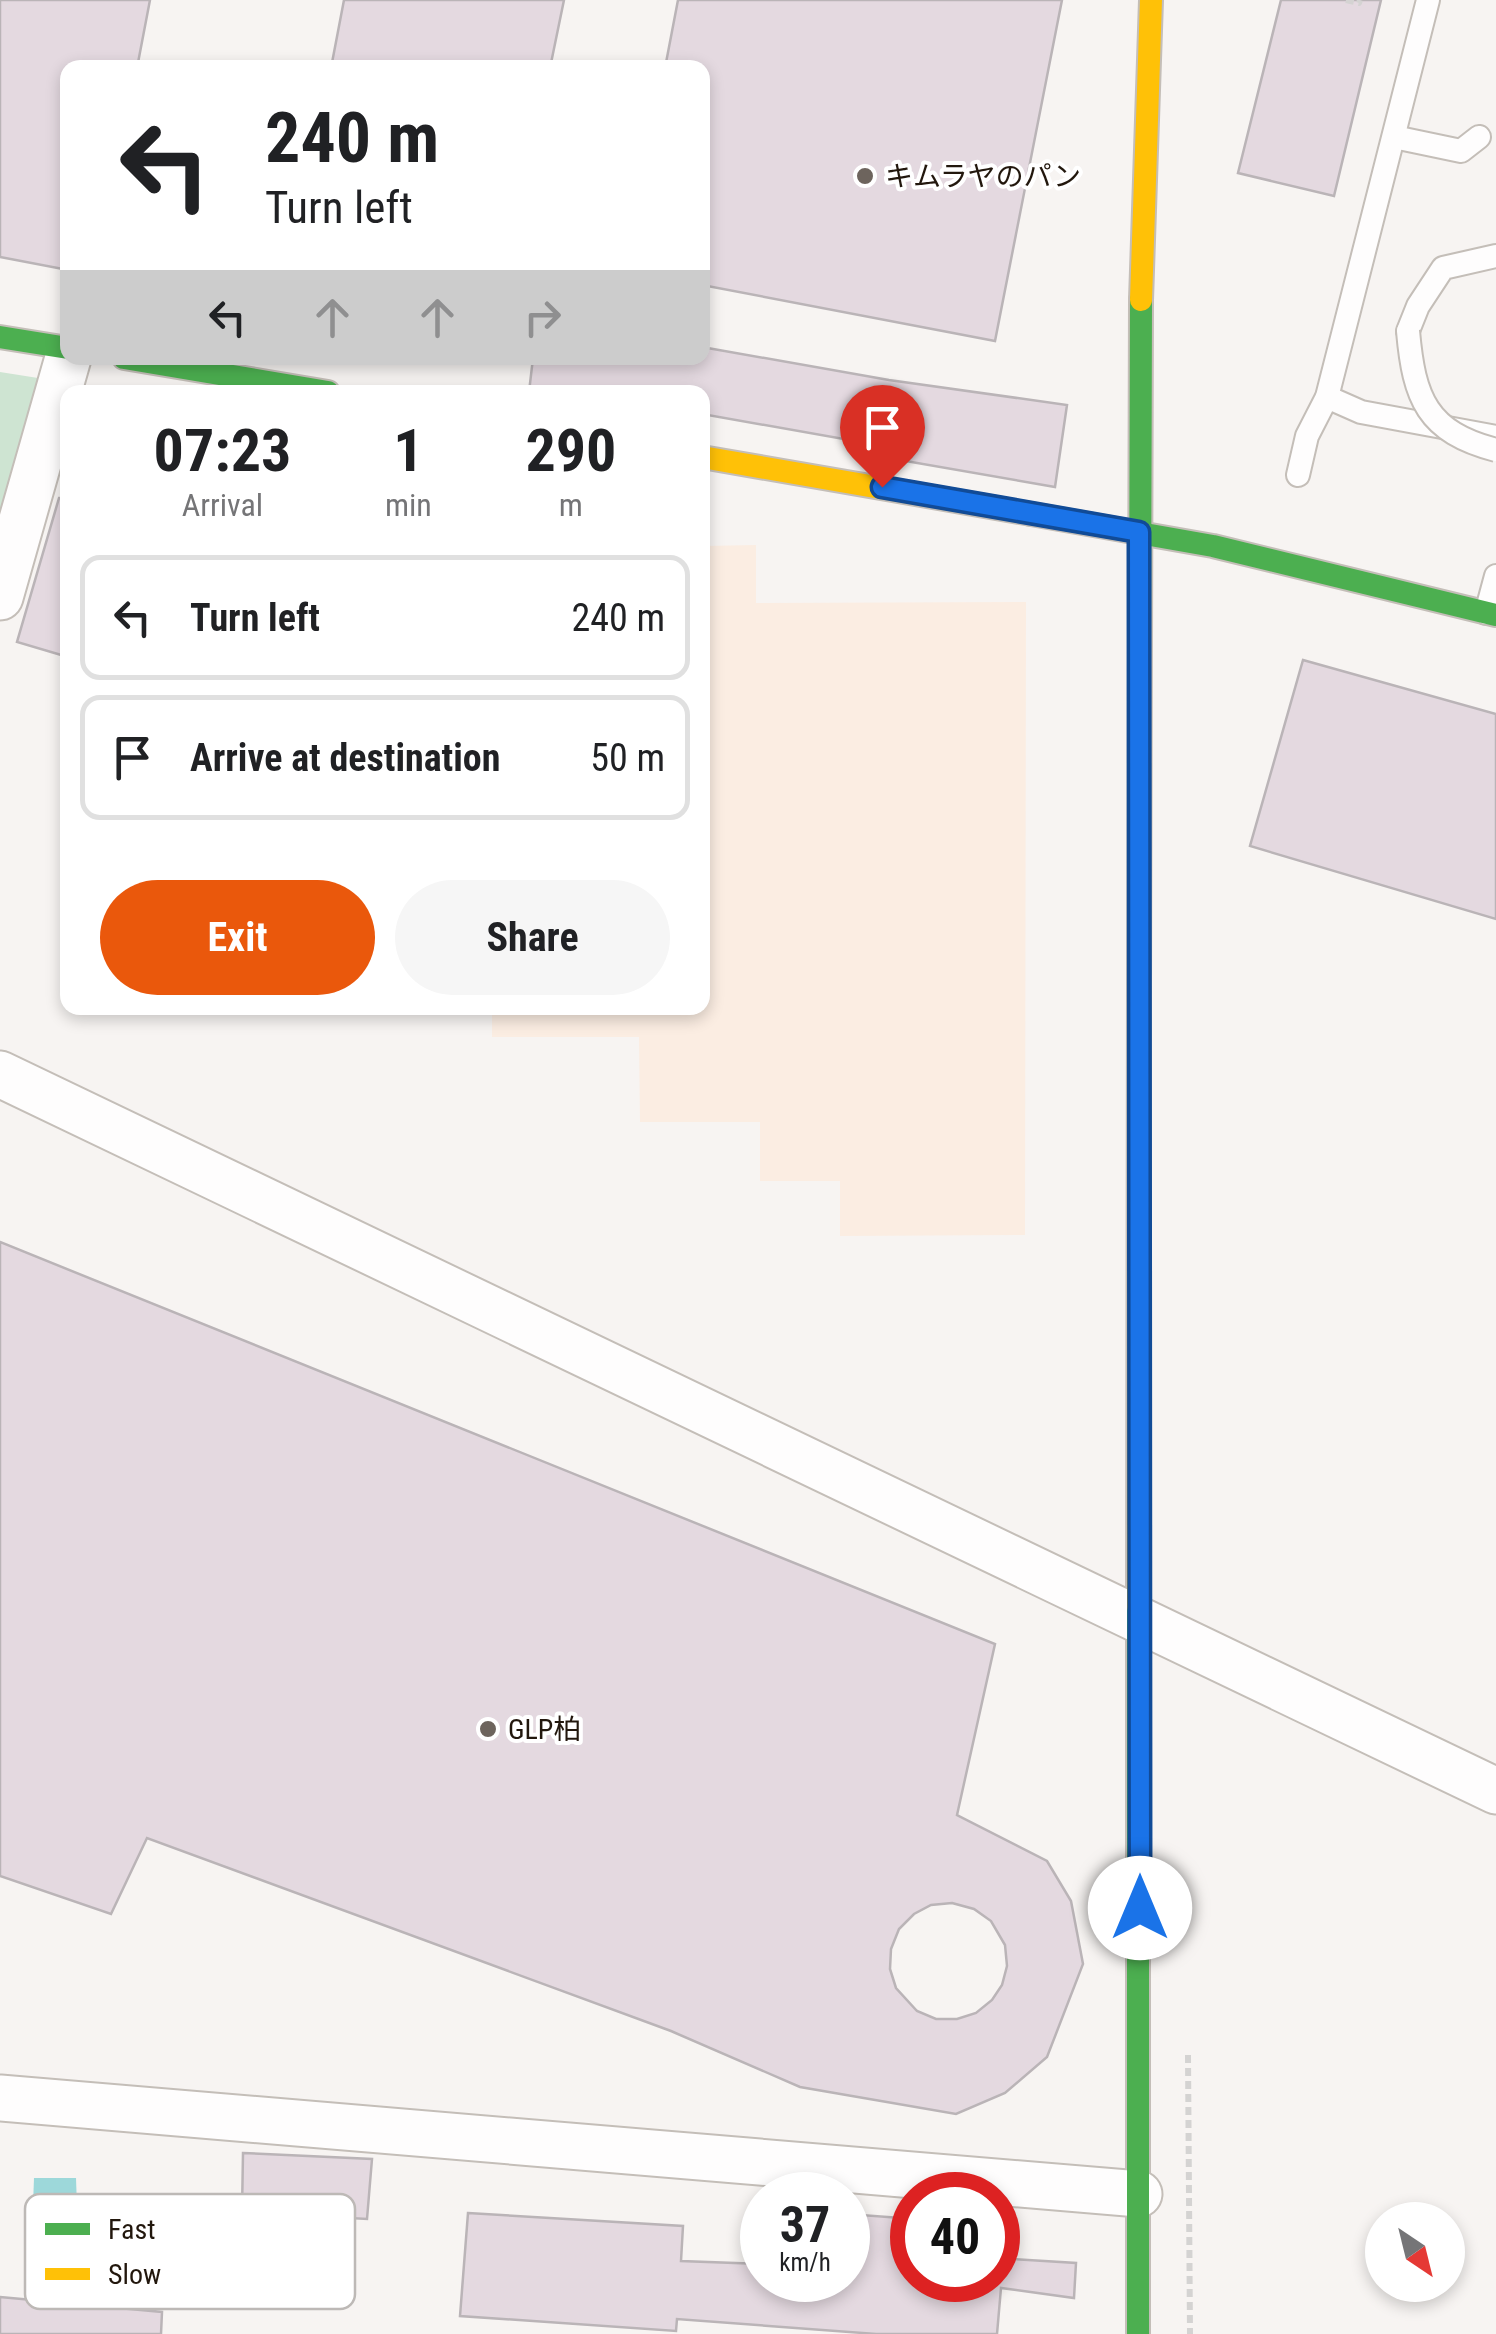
<!DOCTYPE html>
<html lang="en">
<head>
<meta charset="utf-8">
<style>
  :root { --surface:#fff; --page:#f6f6f6; --text:#202124; --muted:#757577; --line:#e0e0e0; --accent:#ea580c }
  body { margin:0; font-family:"Roboto Condensed","Noto Sans JP",sans-serif; background:var(--page); color:var(--text); height:100vh; display:flex; flex-direction:column; font-size:38px; white-space:nowrap }
  * { box-sizing:border-box; margin:0 }
  p { font-size:32px; color:var(--muted) }
  .icon { flex:none; width:55px; height:55px; fill:none; stroke:currentColor; stroke-width:2; stroke-linecap:round; stroke-linejoin:round }
  .map { position:relative; flex:1; overflow:hidden }
  .panel { position:absolute; left:60px; top:385px; width:650px; height:630px; display:flex; flex-direction:column; background:var(--surface); border-radius:20px; box-shadow:0 5px 15px #0003 }
  .panel>* { flex:none }
  .guide { position:absolute; left:60px; top:60px; width:650px; height:305px; border-radius:20px; box-shadow:0 5px 15px #0003; background:#fff; color:var(--text); overflow:hidden }
  .needle { width:65px; rotate:145deg }
  .tools { position:absolute; left:1365px; top:2202px; display:grid; gap:20px }
  .tools a { display:grid; place-items:center; width:100px; height:100px; border-radius:50%; background:var(--surface); box-shadow:0 5px 15px #0003; font-size:50px }
  .speed { position:absolute; left:740px; top:2172px; display:flex; gap:20px; font-size:50px; font-weight:700; text-align:center }
  .speed>* { display:grid; place-content:center; width:130px; height:130px; border-radius:50%; background:var(--surface); box-shadow:0 5px 15px #0003; line-height:1 }
  .speed small { font-size:25px; font-weight:400 }
  .speed .limit { border:15px solid #d22; background:#fff; color:#111 }
  .pin { position:absolute; display:grid; place-items:center; width:85px; height:85px; color:#fff; margin:-102px -42px; border-radius:50% 50% 50% 0; rotate:-45deg; box-shadow:0 0 10px #0007 }
  .pin .icon { rotate:45deg }
  .me { position:absolute; width:110px; margin:-55px; rotate:0deg; stroke-linejoin:round; filter:drop-shadow(0 0 8px #0008) }
  .turn { display:flex; align-items:center; gap:35px; height:210px; padding:0 40px; font-size:45px }
  .turn .icon { width:130px; height:130px; stroke-width:2.5 }
  .turn b { display:block; font-size:70px; line-height:85px }
  .lanes { display:flex; align-items:center; height:95px; padding:0 40px; background:#0003; justify-content:center; gap:50px; direction:ltr }
  .lanes .off { opacity:.35 }
  .eta { display:flex; justify-content:space-evenly; align-items:center; height:170px; text-align:center }
  .eta b { font-size:60px; font-weight:700; line-height:70px }
  .primary-button { display:flex; gap:20px; margin-top:auto; padding:20px 40px }
  .primary-button a { flex:1; height:115px; border-radius:60px; background:var(--accent); color:#fff; font-size:40px; font-weight:700; line-height:115px; text-align:center }
  .primary-button a+a { background:var(--page); color:var(--text) }
  ul { padding:0; list-style:none }
  li { display:flex; align-items:center; gap:30px; height:125px; margin:0 20px 15px; padding:0 20px; border:5px solid var(--line); border-radius:20px }
  li div { flex:1 }
  li b { display:block; font-size:38px }
  li em { font-style:normal }
  .map>svg:first-child { display:block }
  .built { fill:#fbede2 }
  .green { fill:#cee4d2 }
  .water { fill:#9dd8da }
  .building { fill:#e4d9e0; stroke:#bab4b7; stroke-width:2.5; fill-rule:evenodd }
  .lines { fill:none; stroke-linecap:round; stroke-linejoin:round }
  .lane-casing { stroke:#c4beb8; stroke-width:26 }
  .street-casing { stroke:#c4beb8; stroke-width:49 }
  .fast-casing { stroke:#c4beb8; stroke-width:26 }
  .slow-casing { stroke:#c4beb8; stroke-width:26 }
  .path { stroke:#d4d3d2; stroke-width:6; stroke-dasharray:8 5; stroke-linecap:butt }
  .lane { stroke:#fefdfd; stroke-width:22 }
  .street { stroke:#fefdfd; stroke-width:45 }
  .fast { stroke:#4caf50; stroke-width:22 }
  .slow { stroke:#ffc107; stroke-width:22 }
  .lane-bridge-casing { stroke:#c4beb8; stroke-width:26; stroke-linecap:butt }
  .lane-bridge { stroke:#fefdfd; stroke-width:22 }
  .route-casing { stroke:#114b97; stroke-width:25 }
  .route { stroke:#1a73e8; stroke-width:18 }
  .poi-dot { fill:#6d645d; stroke:#fff; stroke-width:4 }
  .labels { text-anchor:middle; stroke-width:8; stroke-linejoin:round; paint-order:stroke }
  .poi-label { font-size:28px; fill:#22170d; stroke:#fff; text-anchor:start }
  .key { fill:#fff; stroke:#bdb9b6; stroke-width:2.5 }
  .key-label { font-size:28px; fill:#22170d }
</style>
</head>
<body>
<div class="map">
<svg width="1496" height="2334" viewBox="0 0 1496 2334">
  <rect width="100%" height="100%" fill="#f7f4f2"/>
  <!-- built -->
  <polygon class="built" points="756,545 756,603 1026,602 1025,1235 840,1236 840,1181 760,1181 760,1122 640,1122 639,1037 492,1037 492,1008 702,1008 703,546"/>
  <!-- green -->
  <polygon class="green" points="0,372 38,378 0,516"/>
  <!-- water -->
  <polygon class="water" points="34,2178 76,2178 77,2207 33,2205"/>
  <!-- building -->
  <g class="building">
    <polygon points="0,0 150,0 137,68 68,68 68,270 0,257"/>
    <polygon points="344,0 564,0 550,68 331,68"/>
    <polygon points="678,0 1062,0 995,341 702,285 702,68 665,68"/>
    <polygon points="1281,0 1381,0 1334,196 1238,173"/>
    <polygon points="702,347 889,380 1067,405 1055,487 871,455 872,444 702,414 702,392 529,392 533,358 702,358"/>
    <polygon points="59,498 68,499 68,657 17,642"/>
    <polygon points="1303,660 1496,714 1496,919 1250,846"/>
    <path d="M0,1242L995,1644L957,1815L1047,1861L1071,1901L1083,1964L1047,2057L1005,2093L956,2114L800,2087L671,2031L147,1838L111,1914L0,1876ZM952,1903L974,1909L991,1921L1005,1945L1007,1966L1002,1985L992,2000L976,2013L957,2019H936L917,2011L896,1988L890,1969L891,1949L899,1929L914,1914L931,1905Z"/>
    <polygon points="243,2153 372,2159 367,2219 242,2212"/>
    <polygon points="468,2213 683,2226 681,2261 762,2264 762,2280 848,2280 848,2214 901,2218 912,2222 912,2280 998,2280 998,2258 1076,2263 1074,2298 1001,2288 997,2334 876,2334 677,2319 676,2331 460,2316"/>
    <polygon points="0,2297 162,2312 161,2334 0,2334"/>
  </g>
  <g class="lines">
    <!-- lane casing -->
    <g class="lane-casing">
      <g id="lane">
        <polyline points="1394,137 1461,151 1479,137"/>
        <polyline points="1408,331 1418,306 1443,268 1496,256"/>
        <polyline points="1327,397 1361,412 1496,437"/>
        <polyline points="1298,475 1307,436 1327,397 1428,0"/>
        <polyline points="1486,613 1496,576"/>
      </g>
    </g>
    <!-- street casing -->
    <g class="street-casing">
      <g id="street">
        <polyline points="0,597 68,358"/>
        <polyline points="0,1074 1496,1791"/>
        <polyline points="0,2098 1139,2194"/>
      </g>
    </g>
    <!-- fast casing -->
    <g class="fast-casing">
      <g id="fast">
        <polyline points="0,337 68,348"/>
        <polyline points="124,358 328,392"/>
        <polyline points="1031,514 1213,546 1496,615"/>
        <polyline points="1139,986 1141,300"/>
        <polyline points="1138,2334 1138,1606"/>
      </g>
    </g>
    <!-- slow casing -->
    <g class="slow-casing">
      <g id="slow">
        <polyline points="1141,300 1151,0"/>
        <polyline points="702,457 1031,514"/>
        <polyline points="1138,1606 1139,986"/>
      </g>
    </g>
    <!-- path -->
    <g class="path">
      <polyline points="1346,0 1359,3 1360,0"/>
      <polyline points="1188,2055 1190,2334"/>
    </g>
    <!-- lane -->
    <use href="#lane" class="lane"/>
    <!-- street -->
    <use href="#street" class="street"/>
    <!-- fast -->
    <use href="#fast" class="fast"/>
    <!-- slow -->
    <use href="#slow" class="slow"/>
    <!-- lane-bridge casing -->
    <g class="lane-bridge-casing">
      <path id="lane-bridge" d="M1408,331C1414,399 1427,432 1496,450"/>
    </g>
    <!-- lane-bridge -->
    <use href="#lane-bridge" class="lane-bridge"/>
  </g>
  <g class="lines">
    <!-- route casing -->
    <g class="route-casing">
      <polyline id="route" points="882,487 1139,532 1140,1908"/>
    </g>
    <!-- route -->
    <use href="#route" class="route"/>
  </g>
  <!-- markers -->
  <g class="poi-dot">
    <circle cx="865" cy="176" r="10"/>
    <circle cx="488" cy="1729" r="10"/>
  </g>
  <g class="labels">
    <!-- poi labels -->
    <g class="poi-label">
      <text x="885" y="186">キムラヤのパン</text>
      <text x="508" y="1739">GLP柏</text>
    </g>
  </g>
  <!-- legend -->
  <rect x="25" y="2194" width="330" height="115" rx="15" class="key"/>
  <rect x="45" y="2223" width="45" height="12" fill="#4caf50"/>
  <rect x="45" y="2268" width="45" height="12" fill="#ffc107"/>
  <g class="key-label">
    <text x="108" y="2239">Fast</text>
    <text x="108" y="2284">Slow</text>
  </g>
</svg>
<div class="tools">
<a><svg class="needle" viewBox="-14 -14 28 28"><path d="M0-13l5 13h-10z" fill="#e53935"/><path d="M0 13l5-13h-10z" fill="#757577"/></svg></a>
</div>
<div class="speed"><div>37<small>km/h</small></div><div class="limit">40</div></div>
<div class="pin" style="left:882px;top:487px;background:#d93025"><svg class="icon" aria-label="arrive" viewBox="0 0 24 24"><path d="M6 21V4h12l-3 4 3 4H6"/></svg></div>
<svg class="me" style="left:1140px;top:1908px" viewBox="-20 -20 40 40"><circle r="19" fill="#fff"/><path d="M0-13L10 11 0 6-10 11z" fill="#1a73e8"/></svg>
<div class="guide">
<div class="turn"><svg class="icon" aria-label="left" viewBox="0 0 24 24"><path d="M17 20v-9H6M10 6l-5 5 5 5"/></svg><div><b>240 m</b>Turn left</div></div>
<div class="lanes"><svg class="icon" aria-label="left" viewBox="0 0 24 24"><path d="M17 20v-9H6M10 6l-5 5 5 5"/></svg><svg class="icon off" aria-label="ahead" viewBox="0 0 24 24"><path d="M12 20V5M6 11l6-6 6 6"/></svg><svg class="icon off" aria-label="ahead" viewBox="0 0 24 24"><path d="M12 20V5M6 11l6-6 6 6"/></svg><svg class="icon off" aria-label="right" viewBox="0 0 24 24"><path d="M7 20v-9h11M14 6l5 5-5 5"/></svg></div>
</div>
<section class="panel">
<div class="eta">
<div><b>07:23</b><p>Arrival</p></div>
<div><b>1</b><p>min</p></div>
<div><b>290</b><p>m</p></div>
</div>
<ul>
<li><svg class="icon" aria-label="left" viewBox="0 0 24 24"><path d="M17 20v-9H6M10 6l-5 5 5 5"/></svg><div><b>Turn left</b></div><em>240 m</em></li>
<li><svg class="icon" aria-label="arrive" viewBox="0 0 24 24"><path d="M6 21V4h12l-3 4 3 4H6"/></svg><div><b>Arrive at destination</b></div><em>50 m</em></li>
</ul>
<div class="primary-button"><a>Exit</a><a>Share</a></div>
</section>
</div>
</body>
</html>
